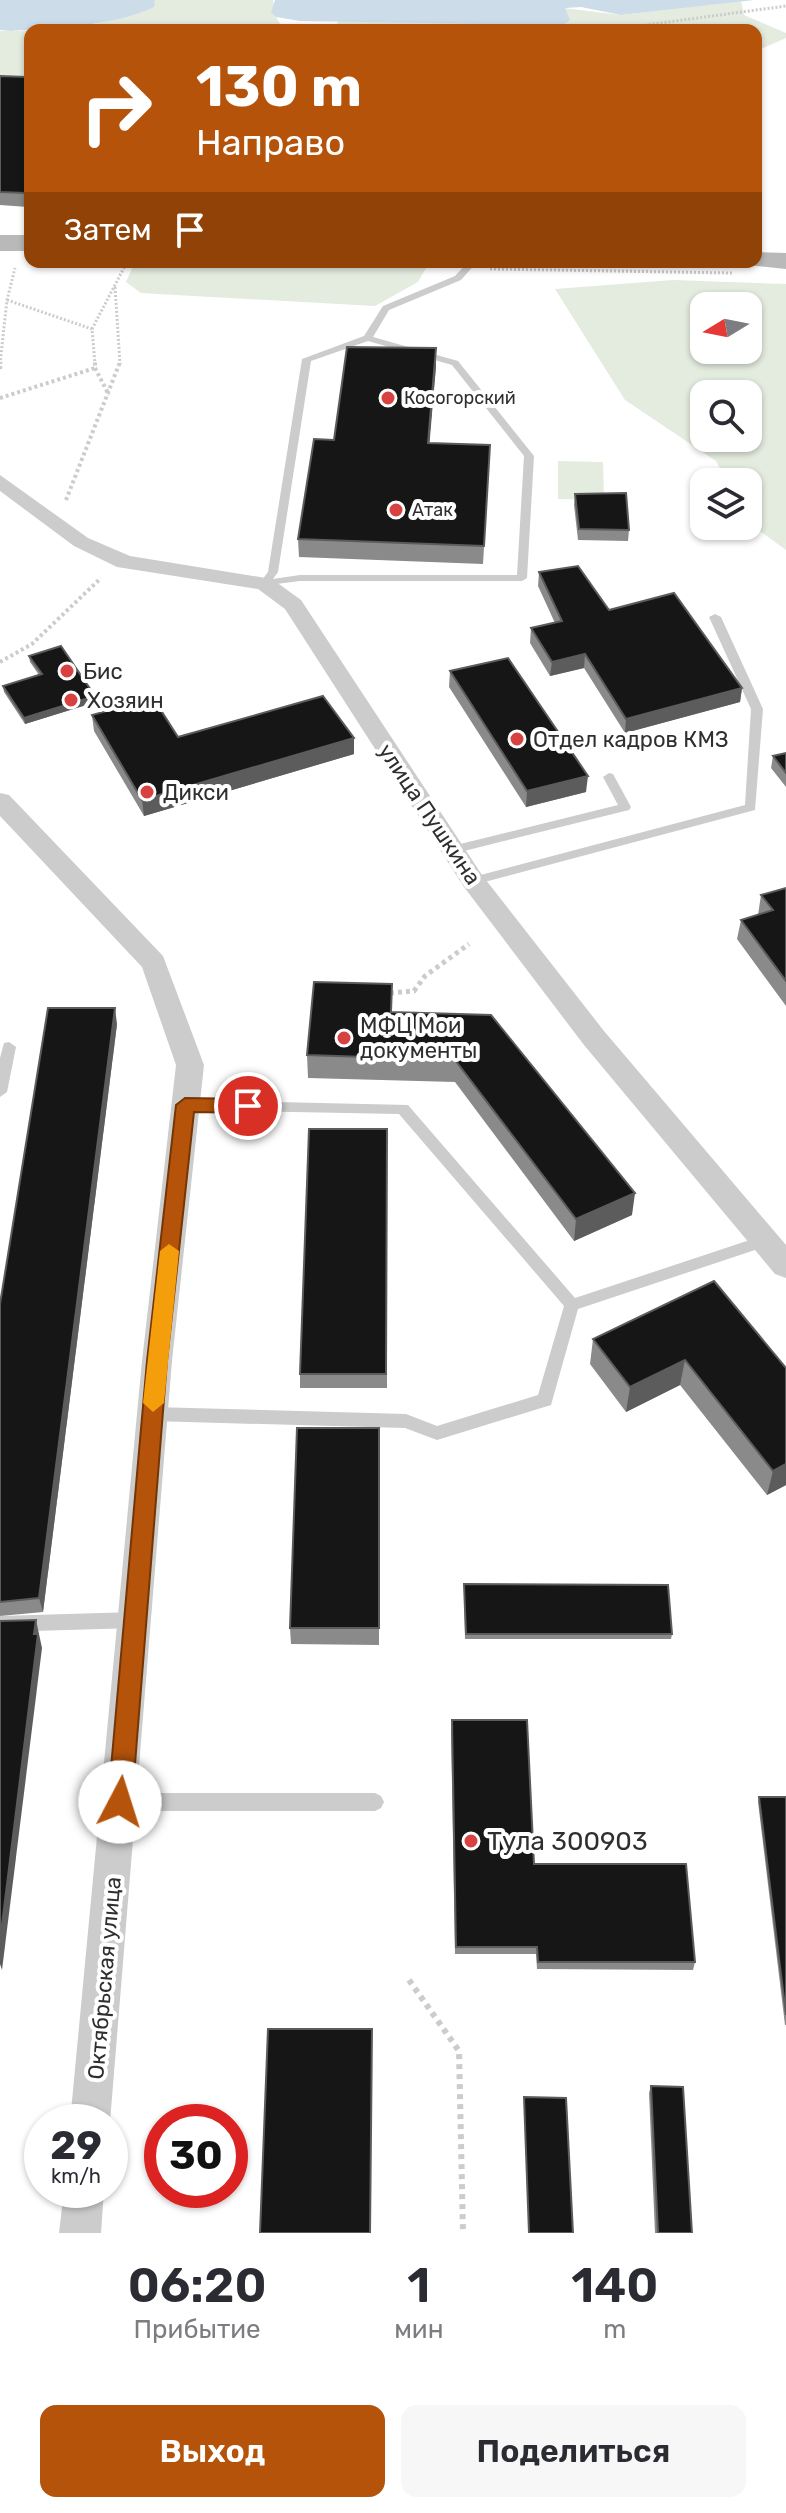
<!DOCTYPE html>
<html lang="ru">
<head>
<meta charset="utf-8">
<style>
  :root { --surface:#fff; --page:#f7f7f7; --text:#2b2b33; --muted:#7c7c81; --accent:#b45309 }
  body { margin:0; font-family:Rubik,sans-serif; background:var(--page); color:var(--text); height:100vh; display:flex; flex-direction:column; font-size:30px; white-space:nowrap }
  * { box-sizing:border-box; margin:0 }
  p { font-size:26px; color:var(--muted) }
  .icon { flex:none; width:44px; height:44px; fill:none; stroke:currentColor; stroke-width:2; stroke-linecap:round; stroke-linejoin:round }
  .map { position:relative; height:2233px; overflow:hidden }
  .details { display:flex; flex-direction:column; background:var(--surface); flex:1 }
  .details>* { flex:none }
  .guide { position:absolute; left:24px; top:24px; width:738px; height:244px; border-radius:16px; box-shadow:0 2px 6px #0004; background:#b45309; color:#fff; overflow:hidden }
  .needle { width:52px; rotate:260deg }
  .fabs { position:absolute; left:690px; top:292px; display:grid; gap:16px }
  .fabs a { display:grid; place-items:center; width:72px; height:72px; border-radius:16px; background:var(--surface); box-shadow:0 2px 6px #0004; font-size:40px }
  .speed { position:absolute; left:24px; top:2104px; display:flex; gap:16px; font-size:40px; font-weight:700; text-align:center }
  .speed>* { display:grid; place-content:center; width:104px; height:104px; border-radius:50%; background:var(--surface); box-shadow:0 2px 6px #0004; line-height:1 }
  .speed small { font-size:20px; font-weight:400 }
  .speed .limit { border:12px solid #d22; background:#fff; color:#111 }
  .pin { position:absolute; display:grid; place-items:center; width:68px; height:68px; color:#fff; margin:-34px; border:4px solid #fff; border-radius:50%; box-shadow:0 2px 8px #0007 }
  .me { position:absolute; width:88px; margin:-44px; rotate:5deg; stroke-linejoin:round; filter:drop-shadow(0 0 6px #0008) }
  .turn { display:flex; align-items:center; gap:28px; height:168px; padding:0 40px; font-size:36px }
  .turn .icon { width:104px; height:104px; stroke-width:2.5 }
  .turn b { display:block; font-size:56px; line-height:68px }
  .then { display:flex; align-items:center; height:76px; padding:0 40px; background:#0003; gap:16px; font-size:30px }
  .eta { display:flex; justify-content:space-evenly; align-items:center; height:136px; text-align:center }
  .eta b { font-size:48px; font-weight:600; line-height:56px }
  .primary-button { display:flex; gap:16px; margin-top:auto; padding:16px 40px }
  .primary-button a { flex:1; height:92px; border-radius:16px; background:var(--accent); color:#fff; font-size:32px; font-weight:600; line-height:92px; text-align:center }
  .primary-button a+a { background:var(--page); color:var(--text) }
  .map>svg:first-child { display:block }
  .green { fill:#e4ebdf; fill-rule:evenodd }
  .water { fill:#ccdce9 }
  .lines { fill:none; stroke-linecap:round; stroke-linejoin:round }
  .path-far3 { stroke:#ccc; stroke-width:3; stroke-dasharray:2 2; stroke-linecap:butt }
  .path-far2 { stroke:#ccc; stroke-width:4; stroke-dasharray:3 3; stroke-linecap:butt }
  .path-far1 { stroke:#ccc; stroke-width:5; stroke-dasharray:4 4; stroke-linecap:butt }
  .path { stroke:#ccc; stroke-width:6; stroke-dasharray:5 5; stroke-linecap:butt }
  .service { fill:#ccc; fill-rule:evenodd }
  .minor { fill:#ccc; fill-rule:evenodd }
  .secondary { fill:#b9b9b9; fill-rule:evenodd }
  .wall { fill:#8a8a8a }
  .shaded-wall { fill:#5c5c5c }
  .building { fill:#161616; stroke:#5c5c5c; stroke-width:2 }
  .route { fill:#b45309; stroke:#753606; stroke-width:2 }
  .slow { fill:#f59e0b }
  .poi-dot { fill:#d74241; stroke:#fff; stroke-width:3 }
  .labels { text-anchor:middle; stroke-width:8; stroke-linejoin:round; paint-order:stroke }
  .far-poi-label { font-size:18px; fill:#2f2f2f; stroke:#fff; text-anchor:start }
  .poi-label { font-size:22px; fill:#2f2f2f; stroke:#fff; text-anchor:start }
  .street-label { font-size:22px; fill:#2f2f2f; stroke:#fff }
  .near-poi-label { font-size:26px; fill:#2f2f2f; stroke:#fff; text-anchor:start }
</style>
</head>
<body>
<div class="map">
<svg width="786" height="2233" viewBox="0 0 786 2233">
  <rect width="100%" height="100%" fill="#fff"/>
  <!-- green -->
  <g class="green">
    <path d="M155,0H273L276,17L284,30H30V83L0,81V31C43,31 115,26 153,7Z"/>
    <polygon points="741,1 744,15 786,33 786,38 756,51 756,30 333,30 339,20 562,25 564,8 621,15"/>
    <polygon points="135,262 426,268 418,282 375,306 141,293 126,282"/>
    <path d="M673,280L786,284V550L749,523L748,482H727L716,461L625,400L555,289ZM748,306V350H704V306ZM748,394V438H704V394Z"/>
    <polygon points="558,461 603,462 604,500 558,499"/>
  </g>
  <!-- water -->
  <g class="water">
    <path d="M0,0H155L154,7C113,27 56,27 11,31L0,30Z"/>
    <polygon points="275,0 754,0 621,15 581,7 565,8 570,20 563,25 300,21 276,17 271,12"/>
  </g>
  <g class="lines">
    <!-- path-far3 -->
    <g class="path-far3">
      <polyline points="353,30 395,30"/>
      <polyline points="543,30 589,30"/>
      <polyline points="609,30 786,6"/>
      <polyline points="298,262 433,265"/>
      <polyline points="490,269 732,273"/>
      <polyline points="115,287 120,364"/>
      <polyline points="7,300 92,329 95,364"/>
      <polyline points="92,329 127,262"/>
      <polyline points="0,364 7,300 15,268"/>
    </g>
    <!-- path-far2 -->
    <g class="path-far2">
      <polyline points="95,368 109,395"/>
      <polyline points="0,369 1,362"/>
      <polyline points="0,398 95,368 95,362"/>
      <polyline points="66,500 120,362"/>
      <polyline points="0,662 32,644 101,578"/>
    </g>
    <!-- path-far1 -->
    <polyline class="path-far1" points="390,993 414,991 425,976 469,944"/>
    <!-- path -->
    <polyline class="path" points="409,1980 459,2051 463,2233"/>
    <!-- service -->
    <g class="service">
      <path d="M468,262H477L461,280L389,310L373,337L458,361L534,456L527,578L522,581H300L260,586L259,584L268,572L302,359L364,336L383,306L455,276ZM368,341L452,365L524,456L517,575H300L273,579L278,572L311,361Z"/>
      <polygon points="715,614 721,617 763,709 755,810 473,885 469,884 467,881 469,878 745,805 751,709 709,617"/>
      <polygon points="609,773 613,774 631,807 629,810 452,854 446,850 452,846 618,805 603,777"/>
      <polygon points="9,1042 16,1047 7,1092 0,1097 0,1058 4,1043"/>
      <polygon points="185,1100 408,1105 575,1298 765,1235 770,1237 772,1241 770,1245 578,1309 551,1405 437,1440 405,1428 152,1421 146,1419 144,1414 146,1409 152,1407 406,1414 437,1426 538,1395 564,1306 399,1114 185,1110 178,1105"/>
      <polygon points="135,1612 141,1614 144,1620 141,1626 135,1628 0,1632 0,1616"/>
      <polygon points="120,1793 375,1793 381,1796 384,1802 381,1808 375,1811 120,1811 114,1808 111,1802 114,1796"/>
    </g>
    <!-- minor -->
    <g class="minor">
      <polygon points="0,475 88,538 130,556 272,579 301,600 482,875 604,1031 786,1245 786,1278 775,1274 584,1045 464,887 285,609 258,589 117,567 74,546 0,491"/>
      <polygon points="0,793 9,795 163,956 204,1065 172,1361 110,2122 70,2122 142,1361 176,1065 142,967 0,816"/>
      <polygon points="64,2190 104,2190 101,2233 59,2233"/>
    </g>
    <!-- secondary -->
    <g class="secondary">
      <rect x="0" y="235" width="30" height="16"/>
      <polygon points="756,252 786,253 786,269 747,265 745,262 756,262"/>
    </g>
  </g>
  <!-- wall -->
  <g class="wall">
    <polygon points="0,76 26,77 28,207 0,205"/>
    <polygon points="436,348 436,366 429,443 490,445 483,564 299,557 298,539 334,440"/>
    <polygon points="575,494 629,530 628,541 578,540 574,505"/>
    <polygon points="539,572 609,610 742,688 740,702 625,733 584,668 550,676 530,643 531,628 555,623 538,586"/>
    <polygon points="29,656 95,696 96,702 25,724 4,692 3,686 39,675 30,662"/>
    <polygon points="450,671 586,792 526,807 449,687"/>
    <polygon points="92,715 178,737 354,738 354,754 144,816 94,731"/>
    <polygon points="786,753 786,787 771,768 773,756"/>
    <polygon points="786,888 786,1006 737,939 741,920 758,915 761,895"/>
    <polygon points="392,1012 491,1015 632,1215 574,1241 455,1082 308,1078 307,1055"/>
    <polygon points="117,1024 43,1612 0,1616 0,1304"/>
    <polygon points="387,1129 387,1388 300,1388 300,1374"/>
    <polygon points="714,1281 786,1485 767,1495 680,1385 626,1412 590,1364 593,1339"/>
    <polygon points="379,1428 379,1645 291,1644 290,1628"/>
    <polygon points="464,1584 672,1634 671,1639 465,1639"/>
    <polygon points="451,1728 534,1864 695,1962 693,1970 537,1969 536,1954 455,1954"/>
    <polygon points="759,1797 786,1797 786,2025 785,2025 758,1802"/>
    <polygon points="651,2086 692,2233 655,2233 649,2093"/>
    <polygon points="524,2097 573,2233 529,2233"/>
  </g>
  <!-- shaded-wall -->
  <g class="shaded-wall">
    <polygon points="30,185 30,202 28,207 26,193"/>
    <polygon points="436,348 436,366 428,461 428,443"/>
    <polygon points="585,654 584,668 550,676 552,662"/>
    <polygon points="742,688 740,702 625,733 626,719"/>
    <polygon points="95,696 96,702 25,724 24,718"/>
    <polygon points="354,738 354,754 144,816 142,800"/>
    <polygon points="588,776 586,792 526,807 527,791"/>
    <polygon points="115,1008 117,1024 43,1612 39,1598"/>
    <polygon points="635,1193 632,1215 574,1241 576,1219"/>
    <polygon points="685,1360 680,1385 626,1412 630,1387"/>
    <polygon points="786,1464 786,1485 767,1495 773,1471"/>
    <polygon points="36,1620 42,1648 2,1970 0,1964 0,1941"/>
  </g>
  <!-- building -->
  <g class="building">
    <polygon points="30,70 30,185 26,193 0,192 0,76 26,77"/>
    <polygon points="347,347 436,348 428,443 490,445 484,546 298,539 314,439 334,440"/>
    <polygon points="626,493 629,530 579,529 575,494"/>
    <polygon points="578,566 609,610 674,593 742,688 626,719 585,654 552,662 531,628 562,621 539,572"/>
    <polygon points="61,646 95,696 24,718 3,686 42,674 29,656"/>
    <polygon points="508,658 588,776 527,791 450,671"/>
    <polygon points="323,696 354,738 142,800 92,715 153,698 178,737"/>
    <polygon points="786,753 786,773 773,756"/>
    <polygon points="786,888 786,981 741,920 773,910 761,895"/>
    <polygon points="314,982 392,984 391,1012 491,1015 635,1193 576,1219 455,1060 307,1055"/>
    <polygon points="48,1008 115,1008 39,1598 0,1602 0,1304"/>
    <polygon points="309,1129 387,1129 386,1374 300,1374"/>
    <polygon points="714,1281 786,1368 786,1464 773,1471 685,1360 630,1387 593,1339"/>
    <polygon points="297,1428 379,1428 379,1628 290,1628"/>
    <polygon points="464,1584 668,1585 672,1634 466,1634"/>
    <polygon points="36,1620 34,1634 38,1634 0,1941 0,1621"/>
    <polygon points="452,1720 527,1720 534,1864 686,1864 695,1962 538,1962 537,1947 456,1947"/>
    <polygon points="759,1797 786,1797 786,2015"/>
    <polygon points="268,2029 372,2029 370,2233 260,2233"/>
    <polygon points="651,2086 683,2087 692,2233 658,2233"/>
    <polygon points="524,2097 566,2098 573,2233 529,2233"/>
  </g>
  <!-- route -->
  <polygon class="route" points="185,1098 248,1099 257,1106 248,1113 194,1112 167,1361 132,1802 128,1810 120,1813 112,1810 108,1802 147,1361 176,1105"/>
  <!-- slow -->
  <polygon class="slow" points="169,1244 179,1251 164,1403 153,1412 143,1403 160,1251"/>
  <!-- markers -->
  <g class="poi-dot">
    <circle cx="388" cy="398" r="8"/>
    <circle cx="396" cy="510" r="8"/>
    <circle cx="67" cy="671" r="8"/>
    <circle cx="71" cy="700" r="8"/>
    <circle cx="517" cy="739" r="8"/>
    <circle cx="147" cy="792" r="8"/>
    <circle cx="344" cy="1038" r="8"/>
    <circle cx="471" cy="1841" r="8"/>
  </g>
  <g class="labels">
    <!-- far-poi labels -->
    <g class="far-poi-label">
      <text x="404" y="404">Косогорский</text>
      <text x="412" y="516">Атак</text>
    </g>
    <!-- poi labels -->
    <g class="poi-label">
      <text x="83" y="679">Бис</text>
      <text x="87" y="708">Хозяин</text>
      <text x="533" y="747">Отдел кадров КМЗ</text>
      <text x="163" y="800">Дикси</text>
      <text x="360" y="1033">МФЦ Мои<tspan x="360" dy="25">документы</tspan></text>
    </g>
    <!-- street labels -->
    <g class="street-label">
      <text transform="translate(430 814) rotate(56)" y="8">улица Пушкина</text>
      <text transform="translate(104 1978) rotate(-85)" y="8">Октябрьская улица</text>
    </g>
    <!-- near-poi labels -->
    <g class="near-poi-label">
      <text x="487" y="1850">Тула 300903</text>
    </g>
  </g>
</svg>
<div class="fabs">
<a><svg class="needle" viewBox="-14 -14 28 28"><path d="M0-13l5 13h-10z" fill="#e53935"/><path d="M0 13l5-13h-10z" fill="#7c7c81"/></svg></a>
<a><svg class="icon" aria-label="search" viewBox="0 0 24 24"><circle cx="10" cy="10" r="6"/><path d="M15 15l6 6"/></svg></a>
<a><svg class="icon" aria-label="layers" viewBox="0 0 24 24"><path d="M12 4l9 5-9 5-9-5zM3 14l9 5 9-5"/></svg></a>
</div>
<div class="speed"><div>29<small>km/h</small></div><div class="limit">30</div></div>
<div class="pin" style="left:248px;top:1106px;background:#d93025"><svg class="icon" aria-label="arrive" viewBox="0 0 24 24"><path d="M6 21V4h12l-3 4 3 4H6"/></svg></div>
<svg class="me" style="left:120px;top:1802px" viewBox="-20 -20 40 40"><circle r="19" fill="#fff"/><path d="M0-13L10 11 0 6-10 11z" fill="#b45309"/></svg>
<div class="guide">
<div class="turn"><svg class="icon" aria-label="right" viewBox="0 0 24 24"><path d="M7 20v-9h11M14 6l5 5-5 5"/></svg><div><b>130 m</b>Направо</div></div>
<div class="then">Затем<svg class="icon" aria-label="arrive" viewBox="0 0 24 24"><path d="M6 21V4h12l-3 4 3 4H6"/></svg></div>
</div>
</div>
<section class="details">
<div class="eta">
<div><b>06:20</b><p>Прибытие</p></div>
<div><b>1</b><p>мин</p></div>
<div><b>140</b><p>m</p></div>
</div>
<div class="primary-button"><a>Выход</a><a>Поделиться</a></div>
</section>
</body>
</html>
